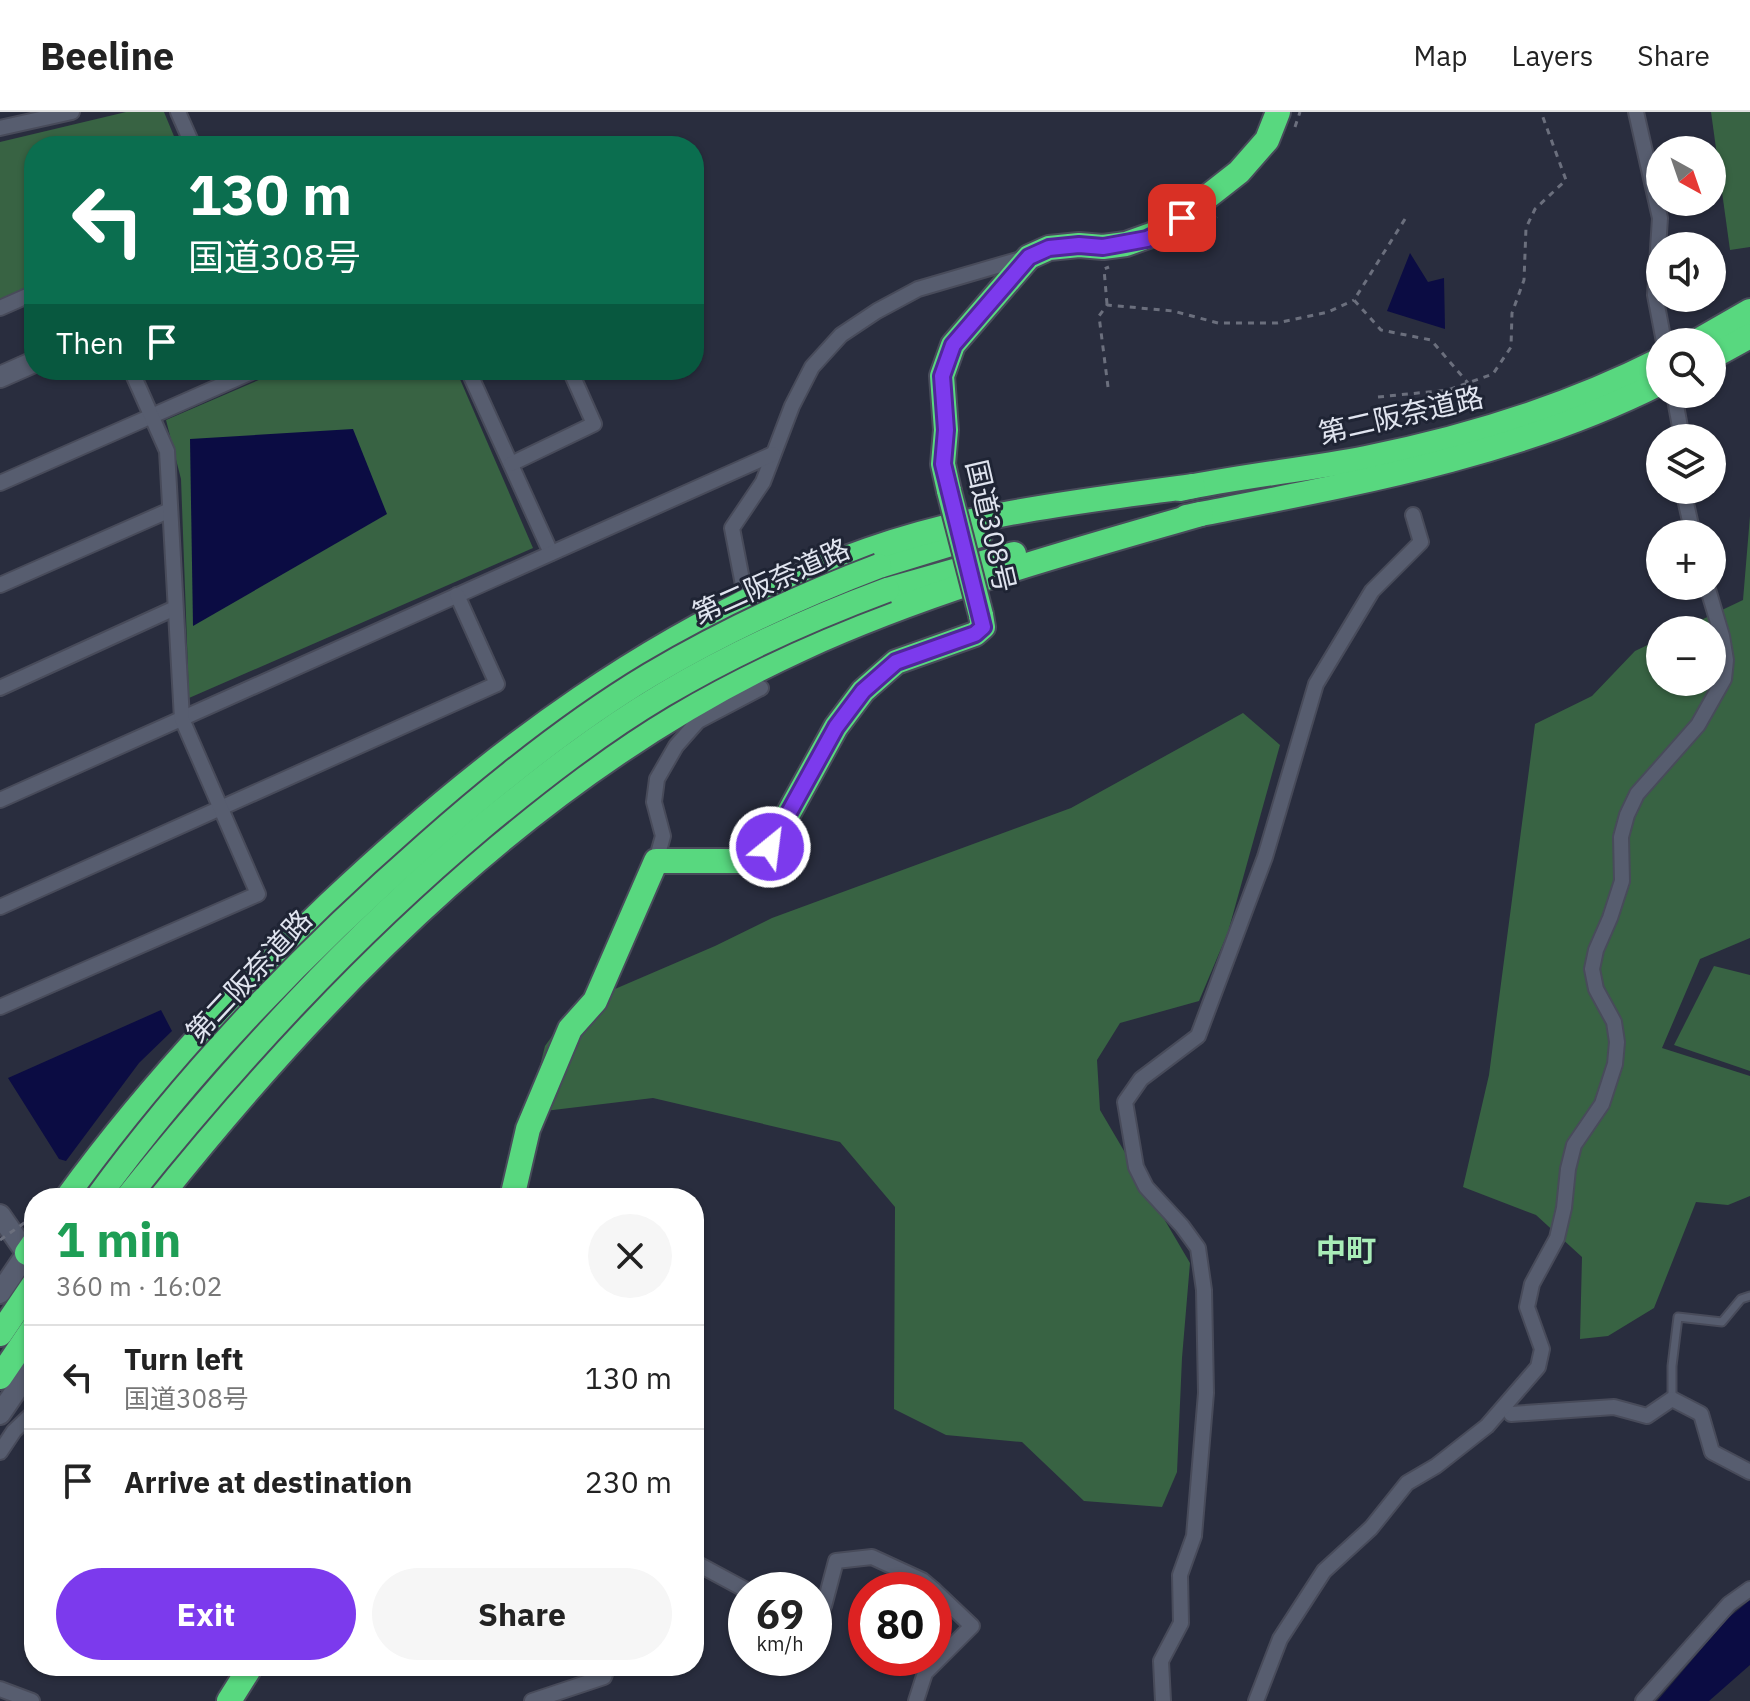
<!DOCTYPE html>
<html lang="en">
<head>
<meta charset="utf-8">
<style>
  :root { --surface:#fff; --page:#f6f6f6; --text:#222; --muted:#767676; --line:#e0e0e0; --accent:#7c3aed }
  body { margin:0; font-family:"IBM Plex Sans","Noto Sans JP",sans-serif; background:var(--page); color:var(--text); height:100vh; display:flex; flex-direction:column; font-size:30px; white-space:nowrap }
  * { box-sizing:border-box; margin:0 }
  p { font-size:26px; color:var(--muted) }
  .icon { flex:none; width:44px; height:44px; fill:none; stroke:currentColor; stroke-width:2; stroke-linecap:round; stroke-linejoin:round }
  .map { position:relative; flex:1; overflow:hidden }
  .drawer { position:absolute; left:24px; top:1076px; width:680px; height:488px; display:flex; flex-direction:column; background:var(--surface); border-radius:32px; box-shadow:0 2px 6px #0004 }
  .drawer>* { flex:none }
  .guide { position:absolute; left:24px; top:24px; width:680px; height:244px; border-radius:32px; box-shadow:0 2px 6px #0004; background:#0b6e4f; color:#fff; overflow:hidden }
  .needle { width:52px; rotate:140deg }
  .fabs { position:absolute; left:1646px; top:24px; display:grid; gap:16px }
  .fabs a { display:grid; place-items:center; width:80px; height:80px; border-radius:50%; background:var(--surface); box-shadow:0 2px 6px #0004; font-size:40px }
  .speed { position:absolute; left:728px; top:1460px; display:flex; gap:16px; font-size:40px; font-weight:700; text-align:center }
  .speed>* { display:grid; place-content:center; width:104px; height:104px; border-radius:50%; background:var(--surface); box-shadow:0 2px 6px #0004; line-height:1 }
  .speed small { font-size:20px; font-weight:400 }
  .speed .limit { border:12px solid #d22; background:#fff; color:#111 }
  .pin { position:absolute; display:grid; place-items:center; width:68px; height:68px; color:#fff; margin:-34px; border-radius:16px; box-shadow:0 4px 12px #0006 }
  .me { position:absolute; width:88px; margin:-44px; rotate:29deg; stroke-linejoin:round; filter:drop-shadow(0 0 6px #0008) }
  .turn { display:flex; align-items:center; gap:28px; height:168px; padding:0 32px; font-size:36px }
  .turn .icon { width:104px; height:104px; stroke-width:2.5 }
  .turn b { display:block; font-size:56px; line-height:68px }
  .then { display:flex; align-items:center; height:76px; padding:0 32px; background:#0003; gap:16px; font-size:30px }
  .round { display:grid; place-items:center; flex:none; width:84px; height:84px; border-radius:42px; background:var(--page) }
  .headline { display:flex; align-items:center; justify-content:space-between; height:136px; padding:0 32px }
  h1 { font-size:48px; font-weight:700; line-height:60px; color:#1e9e55 }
  .primary-button { display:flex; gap:16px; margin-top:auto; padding:16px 32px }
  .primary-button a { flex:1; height:92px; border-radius:48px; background:var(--accent); color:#fff; font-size:32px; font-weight:700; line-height:92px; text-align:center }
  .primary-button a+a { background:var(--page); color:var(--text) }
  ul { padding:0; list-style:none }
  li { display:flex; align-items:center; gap:24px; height:104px; padding:0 32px; border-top:2px solid var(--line) }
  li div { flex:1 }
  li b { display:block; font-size:30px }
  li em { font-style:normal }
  header { display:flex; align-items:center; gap:48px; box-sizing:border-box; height:112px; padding:0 40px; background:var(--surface); border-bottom:2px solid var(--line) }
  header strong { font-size:38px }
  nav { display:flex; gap:44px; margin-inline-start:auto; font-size:28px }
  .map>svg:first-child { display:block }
  .green { fill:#386343 }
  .water { fill:#0b0c43 }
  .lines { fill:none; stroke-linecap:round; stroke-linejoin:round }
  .lane-casing { stroke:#484b5a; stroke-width:11 }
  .street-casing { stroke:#484b5a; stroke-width:18 }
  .secondary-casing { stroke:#484b5a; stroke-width:24 }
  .highway-casing { stroke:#484b5a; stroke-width:28 }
  .path { stroke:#6b6f7d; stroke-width:3; stroke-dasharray:6 6; stroke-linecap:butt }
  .lane { stroke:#575d6f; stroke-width:7 }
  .street { stroke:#575d6f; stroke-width:14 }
  .secondary { stroke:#575d6f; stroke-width:20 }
  .highway { stroke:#58d87f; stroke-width:24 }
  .highway-bridge-casing { stroke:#484b5a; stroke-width:28; stroke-linecap:butt }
  .path-bridge { stroke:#6b6f7d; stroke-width:3; stroke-dasharray:6 6; stroke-linecap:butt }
  .highway-bridge { stroke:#58d87f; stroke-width:24 }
  .route-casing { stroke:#51269a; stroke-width:20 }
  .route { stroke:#7c3aed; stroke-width:14 }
  .labels { text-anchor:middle; stroke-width:6; stroke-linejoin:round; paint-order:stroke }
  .street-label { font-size:28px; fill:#e0e4ef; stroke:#1f2434 }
  .neighbourhood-label { font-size:30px; font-weight:bold; fill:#a9edb8; stroke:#1f2434 }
</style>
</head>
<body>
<header>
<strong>Beeline</strong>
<nav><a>Map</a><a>Layers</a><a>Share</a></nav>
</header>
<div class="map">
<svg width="1750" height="1589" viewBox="0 0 1750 1589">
  <rect width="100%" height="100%" fill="#292d3e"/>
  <!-- green -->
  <g class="green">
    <polygon points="126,0 164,0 178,34 34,34 34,176 0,190 0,30"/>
    <polygon points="1711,0 1750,0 1750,135 1730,138"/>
    <polygon points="282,258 456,258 533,436 189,586 181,367 166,308"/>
    <polygon points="1750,404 1750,826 1700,847 1662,936 1750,964 1750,1084 1728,1093 1696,1090 1654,1196 1608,1224 1580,1227 1582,1145 1536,1103 1463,1075 1489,963 1535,612 1592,584 1635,539 1660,527 1660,570 1712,570 1712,518 1680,518 1743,488"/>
    <polygon points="1243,601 1280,633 1228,820 1199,889 1120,911 1097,948 1100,998 1190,1151 1182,1246 1177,1360 1162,1395 1084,1389 1022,1330 946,1323 894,1297 895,1095 840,1030 653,986 528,1001 545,934 573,895 715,834 772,806 1071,696"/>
    <polygon points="1714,854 1750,863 1750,959 1674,933"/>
  </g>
  <!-- water -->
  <g class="water">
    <polygon points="1410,141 1428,170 1444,166 1445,217 1387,199"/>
    <polygon points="353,317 387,402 193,514 190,327"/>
    <polygon points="161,898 172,919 139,951 66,1049 59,1047 8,966"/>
    <polygon points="1750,1488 1750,1553 1709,1589 1657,1589 1727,1507"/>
  </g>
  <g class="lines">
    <!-- lane casing -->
    <g class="lane-casing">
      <polyline id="lane" points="1672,1287 1672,1254 1678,1205 1722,1210 1741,1187 1750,1184"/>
    </g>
    <!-- street casing -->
    <g class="street-casing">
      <g id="street">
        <polyline points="178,0 193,34"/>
        <polyline points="1636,0 1660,106 1655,183 1664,230"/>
        <polyline points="0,16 72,0"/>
        <polyline points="0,196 34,181"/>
        <polyline points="468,258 551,441"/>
        <polyline points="1674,282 1682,326"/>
        <polyline points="511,352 594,312 570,258"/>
        <polyline points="0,371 256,258"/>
        <polyline points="1683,378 1693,422"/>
        <polyline points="0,473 170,398"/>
        <polyline points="744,478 732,416 763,370 792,294 812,255 841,223 877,199 918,177 1024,146"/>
        <polyline points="0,576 175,496"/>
        <polyline points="0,688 773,342"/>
        <polyline points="656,749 663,724 654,690 657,667 676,634 698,609 761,576"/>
        <polyline points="0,795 497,572 457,483"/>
        <polyline points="0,895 258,782 182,607 167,339 131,258"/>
        <polyline points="1511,1302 1614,1295 1647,1304 1672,1287 1701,1302 1712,1340 1750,1360"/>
        <polyline points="0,1340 14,1319 34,1300"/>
        <polyline points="694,1450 746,1478"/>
        <polyline points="814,1493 824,1494 836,1449 872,1445 922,1468 934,1478"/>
        <polyline points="0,1577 32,1589"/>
        <polyline points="532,1589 604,1565 608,1554"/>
        <polyline points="916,1589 925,1561 972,1514 934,1478"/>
        <polyline points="1163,1589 1161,1549 1181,1511 1180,1463 1194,1424 1206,1281 1204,1178 1198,1136 1182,1114 1146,1075 1136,1055 1125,990 1141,967 1198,924 1265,745 1316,572 1372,479 1421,430 1413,403"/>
        <polyline points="1256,1589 1280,1527 1324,1459 1371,1416 1407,1371 1436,1354 1487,1314 1538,1255 1542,1237 1527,1195 1532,1172 1557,1126 1564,1096 1568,1057 1574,1033 1602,992 1615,952 1617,930 1614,910 1596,877 1592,857 1596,838 1610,806 1622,769 1621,725 1627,703 1637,682 1698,613 1724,567 1726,548 1722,524 1707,474"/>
        <polyline points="1643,1589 1729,1492 1750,1477"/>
      </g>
    </g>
    <!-- secondary casing -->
    <g class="secondary-casing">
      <g id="secondary">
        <polyline points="0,265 34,250"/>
        <polyline points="0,1103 34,1152"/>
        <polyline points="0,1181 27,1141"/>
        <polyline points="0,1302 34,1252"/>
      </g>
    </g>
    <!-- highway casing -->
    <g class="highway-casing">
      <g id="highway">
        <polyline points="1696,230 1750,199"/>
        <polyline points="1712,245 1750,224"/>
        <path d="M1180,377C1241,364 1304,358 1366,346C1466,326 1569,294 1660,248"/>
        <polyline points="949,379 943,352 946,318 942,264 953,233 1029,145 1049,136 1079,133 1103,135 1126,132 1165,118 1239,60 1267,28 1278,0"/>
        <path d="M1186,405C1347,373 1513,345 1660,271"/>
        <polyline points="879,454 980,423"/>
        <polyline points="887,478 1014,442"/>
        <path d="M67,1086C144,980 234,883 329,792C487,643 661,511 868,438C973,401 1083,389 1193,374"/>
        <path d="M159,1086C334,866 542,656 801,537C929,478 1066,441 1201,402"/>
        <polyline points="512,1086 528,1017 570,917 595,889 656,749 742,749 770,735 836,615 863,579 896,550 975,522 983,515 981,503"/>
        <polyline points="27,1141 34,1131"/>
        <polyline points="0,1222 34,1172"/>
        <polyline points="0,1265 34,1215"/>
        <polyline points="229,1589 251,1554"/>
      </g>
    </g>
    <!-- path -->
    <g class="path">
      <polyline points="1295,15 1300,0"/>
      <polyline points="1405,107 1354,188 1381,218 1431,228 1468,271"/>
      <polyline points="1198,119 1206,116 1217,105"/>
      <polyline points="1107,192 1104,157 1109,155"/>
      <polyline points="1108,275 1099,204 1107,193 1173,199 1218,211 1277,211 1328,200 1354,188"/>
      <polyline points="1378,285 1448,278 1493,262 1511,235 1512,201 1524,168 1526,116 1535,97 1566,68 1541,0"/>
    </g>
    <!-- lane -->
    <use href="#lane" class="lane"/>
    <!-- street -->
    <use href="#street" class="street"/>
    <!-- secondary -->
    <use href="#secondary" class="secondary"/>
    <!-- highway -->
    <use href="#highway" class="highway"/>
    <!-- highway-bridge casing -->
    <g class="highway-bridge-casing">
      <g id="highway-bridge">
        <polyline points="949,379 981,503"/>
        <path d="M97,1086C192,956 306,838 427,732C497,670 570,611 650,563C723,520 800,484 879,454"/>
        <path d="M127,1086C236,950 349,827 482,715C539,668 599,621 663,583C734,541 809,507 887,478"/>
      </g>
    </g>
    <!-- path-bridge -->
    <polyline class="path-bridge" points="0,1128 34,1104"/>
    <!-- highway-bridge -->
    <use href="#highway-bridge" class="highway-bridge"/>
  </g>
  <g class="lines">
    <!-- route casing -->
    <g class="route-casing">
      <polyline id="route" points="770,735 836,615 863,579 896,550 975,522 983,515 943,352 946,318 942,264 953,233 1029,145 1049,136 1079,133 1103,135 1147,127 1165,118 1182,106"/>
    </g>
    <!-- route -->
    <use href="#route" class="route"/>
  </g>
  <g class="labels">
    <!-- street labels -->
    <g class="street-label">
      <text transform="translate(1401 303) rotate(-13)" y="10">第二阪奈道路</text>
      <text transform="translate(991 414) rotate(77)" y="10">国道308号</text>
      <text transform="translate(771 469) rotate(-24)" y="10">第二阪奈道路</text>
      <text transform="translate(249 864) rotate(-47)" y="10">第二阪奈道路</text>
    </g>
    <!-- neighbourhood labels -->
    <g class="neighbourhood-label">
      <text x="1346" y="1149">中町</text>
    </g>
  </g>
</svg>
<div class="fabs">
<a><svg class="needle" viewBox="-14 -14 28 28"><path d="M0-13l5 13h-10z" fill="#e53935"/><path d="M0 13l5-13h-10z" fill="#767676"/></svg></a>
<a><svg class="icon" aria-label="sound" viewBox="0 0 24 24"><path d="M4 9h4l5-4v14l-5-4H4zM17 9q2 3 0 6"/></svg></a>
<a><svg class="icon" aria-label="search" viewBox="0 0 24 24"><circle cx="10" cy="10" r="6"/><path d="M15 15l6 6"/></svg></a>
<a><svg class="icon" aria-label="layers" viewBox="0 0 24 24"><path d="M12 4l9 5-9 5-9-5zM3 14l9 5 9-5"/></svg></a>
<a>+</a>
<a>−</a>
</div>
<div class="speed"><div>69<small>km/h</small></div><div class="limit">80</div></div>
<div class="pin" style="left:1182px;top:106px;background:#d93025"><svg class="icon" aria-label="arrive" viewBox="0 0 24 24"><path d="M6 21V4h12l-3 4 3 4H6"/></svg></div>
<svg class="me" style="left:770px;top:735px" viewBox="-20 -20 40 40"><circle r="17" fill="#7c3aed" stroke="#fff" stroke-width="3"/><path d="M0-11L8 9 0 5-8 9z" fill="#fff"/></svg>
<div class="guide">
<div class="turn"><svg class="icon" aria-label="left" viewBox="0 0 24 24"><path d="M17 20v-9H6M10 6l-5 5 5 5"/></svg><div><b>130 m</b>国道308号</div></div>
<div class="then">Then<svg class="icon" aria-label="arrive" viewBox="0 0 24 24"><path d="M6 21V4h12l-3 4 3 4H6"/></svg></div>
</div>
<section class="drawer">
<div class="headline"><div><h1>1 min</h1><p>360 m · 16:02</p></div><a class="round"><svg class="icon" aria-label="close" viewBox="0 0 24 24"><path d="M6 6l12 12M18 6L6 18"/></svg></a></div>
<ul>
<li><svg class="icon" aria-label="left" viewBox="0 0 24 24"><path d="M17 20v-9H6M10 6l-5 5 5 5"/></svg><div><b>Turn left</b><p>国道308号</p></div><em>130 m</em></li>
<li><svg class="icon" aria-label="arrive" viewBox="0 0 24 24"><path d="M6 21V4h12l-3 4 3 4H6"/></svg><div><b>Arrive at destination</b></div><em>230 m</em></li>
</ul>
<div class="primary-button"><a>Exit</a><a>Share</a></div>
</section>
</div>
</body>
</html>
